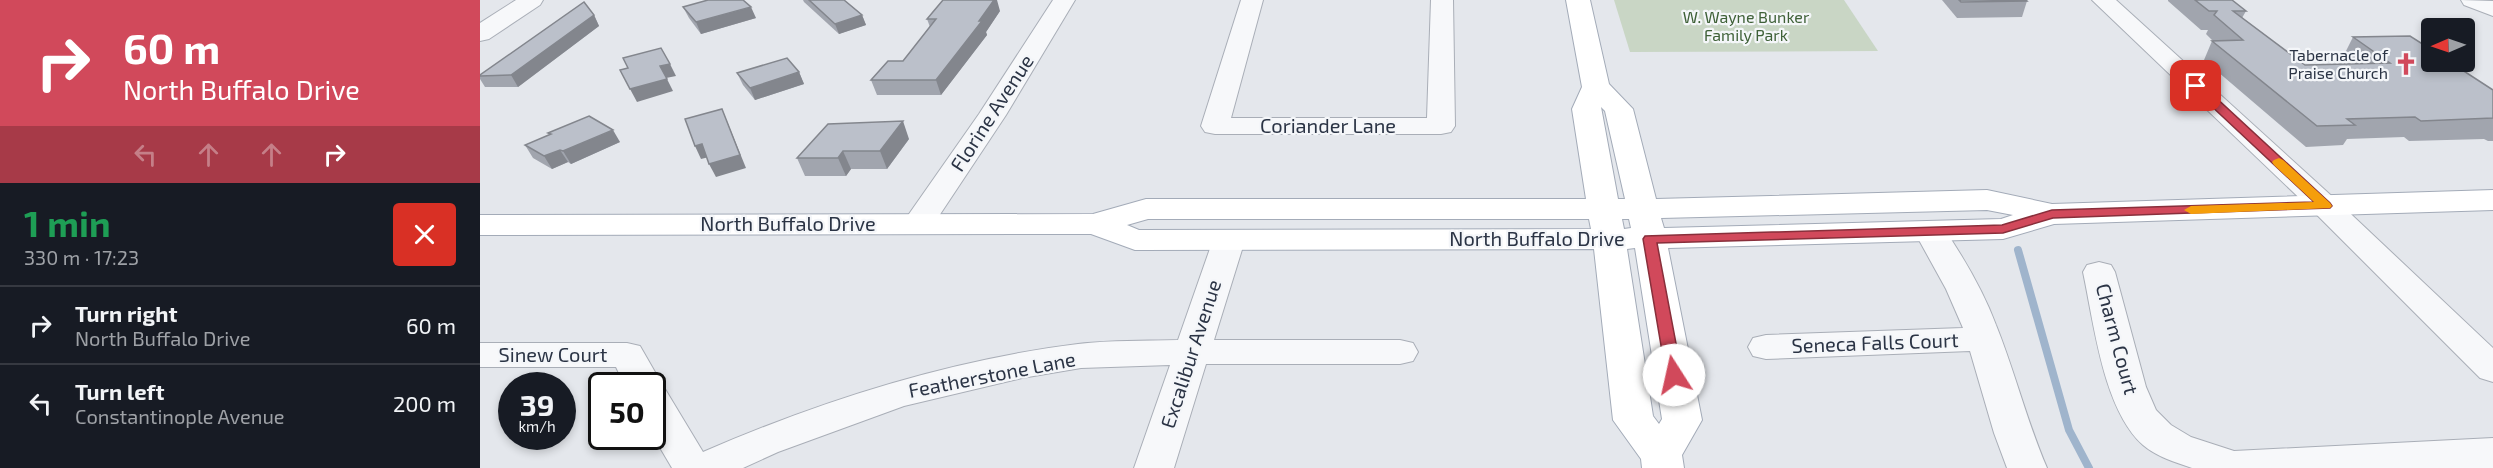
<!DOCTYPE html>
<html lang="en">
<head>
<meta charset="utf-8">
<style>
  :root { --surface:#171b24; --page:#242831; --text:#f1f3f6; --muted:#9ea1a6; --line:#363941 }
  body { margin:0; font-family:"Exo 2",sans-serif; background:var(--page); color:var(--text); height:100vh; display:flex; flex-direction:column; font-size:22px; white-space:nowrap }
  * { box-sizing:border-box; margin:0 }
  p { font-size:20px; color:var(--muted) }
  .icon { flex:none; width:33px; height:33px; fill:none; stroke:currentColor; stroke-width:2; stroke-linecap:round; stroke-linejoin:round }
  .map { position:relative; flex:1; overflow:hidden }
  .panel { display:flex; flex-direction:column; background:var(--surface); width:480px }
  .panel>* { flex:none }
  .hud { background:#d1495b; color:#fff; overflow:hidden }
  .needle { width:39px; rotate:268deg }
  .fabs { position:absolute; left:1941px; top:18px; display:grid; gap:12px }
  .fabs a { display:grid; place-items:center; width:54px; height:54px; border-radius:6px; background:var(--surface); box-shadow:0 3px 9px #0003; font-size:30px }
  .speed { position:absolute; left:18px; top:372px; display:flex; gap:12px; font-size:30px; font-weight:700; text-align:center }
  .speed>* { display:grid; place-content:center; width:78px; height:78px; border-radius:50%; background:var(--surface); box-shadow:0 3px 9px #0003; line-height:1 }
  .speed small { font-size:15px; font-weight:400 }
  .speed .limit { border:3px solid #111; border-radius:9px; background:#fff; color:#111 }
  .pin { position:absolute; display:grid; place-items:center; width:51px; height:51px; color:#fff; margin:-26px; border-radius:12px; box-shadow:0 3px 9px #0006 }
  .me { position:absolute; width:66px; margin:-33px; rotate:350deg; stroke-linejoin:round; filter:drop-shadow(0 0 4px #0008) }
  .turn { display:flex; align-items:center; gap:21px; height:126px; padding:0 24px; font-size:27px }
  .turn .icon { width:78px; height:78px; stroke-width:2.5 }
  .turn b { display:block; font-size:42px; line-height:51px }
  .lanes { display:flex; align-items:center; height:57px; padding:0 24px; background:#0003; justify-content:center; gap:30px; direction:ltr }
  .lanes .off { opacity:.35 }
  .round { display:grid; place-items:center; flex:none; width:63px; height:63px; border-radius:6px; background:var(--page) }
  .overview { display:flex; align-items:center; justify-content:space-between; height:102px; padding:0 24px }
  h1 { font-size:36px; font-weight:700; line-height:45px; color:#1e9e55 }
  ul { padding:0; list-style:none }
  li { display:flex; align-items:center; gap:18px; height:78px; padding:0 24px; border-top:2px solid var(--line) }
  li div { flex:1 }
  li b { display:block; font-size:22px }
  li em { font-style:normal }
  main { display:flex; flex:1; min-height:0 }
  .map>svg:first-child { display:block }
  .green { fill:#c9d6c5 }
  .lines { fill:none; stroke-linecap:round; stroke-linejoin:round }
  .stream { stroke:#9fb4cc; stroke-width:8 }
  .minor-casing { stroke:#a9aeb7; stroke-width:2 }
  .major-casing { stroke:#a3abb8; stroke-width:2 }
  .minor { fill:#f7f8fa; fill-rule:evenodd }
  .major { fill:#fff; fill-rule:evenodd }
  .wall { fill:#a1a5ae }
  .shaded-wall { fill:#83868d }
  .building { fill:#bbc0ca; stroke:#83868d; stroke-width:1.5 }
  .route { fill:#d1495b; stroke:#882f3b; stroke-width:1.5 }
  .slow { fill:#f59e0b }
  .labels { text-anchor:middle; stroke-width:4.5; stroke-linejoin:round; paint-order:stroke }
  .far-park-label { font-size:16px; fill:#3f6138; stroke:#f4f6f9 }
  .far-poi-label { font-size:16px; fill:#2b3445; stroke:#f4f6f9; text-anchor:end }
  .street-label { font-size:20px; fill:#2b3445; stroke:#f4f6f9 }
</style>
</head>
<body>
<main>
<section class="panel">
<div class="hud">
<div class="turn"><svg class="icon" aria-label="right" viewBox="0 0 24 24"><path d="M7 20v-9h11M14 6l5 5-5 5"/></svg><div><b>60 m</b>North Buffalo Drive</div></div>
<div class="lanes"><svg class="icon off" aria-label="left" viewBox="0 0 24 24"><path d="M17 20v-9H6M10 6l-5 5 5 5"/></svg><svg class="icon off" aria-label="ahead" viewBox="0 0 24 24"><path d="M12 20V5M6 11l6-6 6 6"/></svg><svg class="icon off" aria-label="ahead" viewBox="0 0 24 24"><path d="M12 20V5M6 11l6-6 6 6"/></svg><svg class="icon" aria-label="right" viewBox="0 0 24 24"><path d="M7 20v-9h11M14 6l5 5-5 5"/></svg></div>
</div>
<div class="overview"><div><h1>1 min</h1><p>330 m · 17:23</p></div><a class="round" style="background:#d93025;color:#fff"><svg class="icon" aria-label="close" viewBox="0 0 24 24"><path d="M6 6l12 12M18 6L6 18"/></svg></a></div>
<ul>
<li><svg class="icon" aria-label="right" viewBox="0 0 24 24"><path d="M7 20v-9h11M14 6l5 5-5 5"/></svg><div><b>Turn right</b><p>North Buffalo Drive</p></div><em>60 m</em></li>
<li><svg class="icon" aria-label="left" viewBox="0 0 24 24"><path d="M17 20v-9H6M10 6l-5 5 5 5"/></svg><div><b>Turn left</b><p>Constantinople Avenue</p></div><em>200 m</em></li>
</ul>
</section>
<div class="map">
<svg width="2013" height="468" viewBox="0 0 2013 468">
  <rect width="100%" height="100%" fill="#e4e7ec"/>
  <!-- green -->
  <polygon class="green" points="1134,0 1364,0 1398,51 1150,52"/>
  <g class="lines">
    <!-- stream -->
    <polyline class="stream" points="1538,250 1589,430 1609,468"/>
    <!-- minor casing -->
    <g class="minor-casing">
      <g id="minor">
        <polygon points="36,0 63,0 60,5 9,39 0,41 0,23"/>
        <polygon points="573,0 595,0 526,115 449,231 438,233 427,231 422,224 499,114"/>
        <polygon points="761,0 783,0 751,118 947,118 951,0 973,0 975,126 971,132 961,134 735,134 725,132 721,126"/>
        <polygon points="1612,0 1636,0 1856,200 2013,348 2013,382 2000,378 1834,212"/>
        <polygon points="1981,0 2013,1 2013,16 1984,5"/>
        <path d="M1450,222L1461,224C1482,255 1503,290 1516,325C1535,372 1547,422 1567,468H1527L1514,433L1490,351L1286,359L1273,356L1268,347L1273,338L1286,335L1483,328L1466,289L1434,231L1439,224Z"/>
        <path d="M749,230L760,233L765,240L734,340H920L933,343L938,352L933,361L920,364H726L694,468H654L690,365L601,368L542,378L424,406L298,452L263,468H192L172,434V386H145L136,367H0V343H147L160,346L183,386L181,388L185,389L223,452C343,400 469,360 598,344C631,340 665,341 698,340L733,240L738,233Z"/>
        <path d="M1619,262L1631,265L1635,272L1666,387L1676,410L1691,425L1711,437L1754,451L2013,438V468H1712C1695,462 1677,457 1663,445C1623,409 1614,323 1603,272L1607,265Z"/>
      </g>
    </g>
    <!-- major casing -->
    <g class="major-casing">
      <path id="major" d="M1086,0H1110L1129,84L1153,109L1176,199L1507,190L1572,204L2013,190V210L1574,224L1523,239L1188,248L1222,420L1202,455L1204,468H1162L1161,459L1133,420L1114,249L655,250L611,234L0,235V215L613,214L666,199H1106L1092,109L1102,87ZM1121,107L1125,111L1145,199H1138ZM1507,210L1533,215L1521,219L1184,228L1181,218ZM668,219H1109L1111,229L659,230L647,225ZM1142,219H1149L1151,228L1144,229ZM1155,248L1182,419L1179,424L1173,416L1147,249Z"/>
    </g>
    <!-- minor -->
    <use href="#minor" class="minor"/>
    <!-- major -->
    <use href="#major" class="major"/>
  </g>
  <!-- wall -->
  <g class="wall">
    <polygon points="323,0 364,0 382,15 386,25 359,34 324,2"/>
    <polygon points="1462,0 1546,0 1547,1 1542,17 1477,18"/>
    <polygon points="1688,0 1752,0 1766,11 1762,18 1825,65 1873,64 1863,57 1873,37 2013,90 2013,141 2008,141 2004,139 1929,141 1924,137 1867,139 1863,145 1826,147 1724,60 1732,41 1733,41 1726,34 1728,30 1721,30 1688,1"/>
    <polygon points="203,7 276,18 221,34 209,18"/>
    <polygon points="520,11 506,32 507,35 461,95 397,95 391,80 423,61 450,27 447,19"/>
    <polygon points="114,15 119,26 38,87 5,87 0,79 0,75"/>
    <polygon points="319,72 324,84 275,100 263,85 257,73"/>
    <polygon points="68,133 140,142 91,164 88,162 72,169 53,158 45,145 69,135"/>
    <polygon points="429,139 407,169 371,169 366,176 325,176 317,158"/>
  </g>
  <!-- shaded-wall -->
  <g class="shaded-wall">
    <polygon points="514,0 517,0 520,11 506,32 507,35 461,95 456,80"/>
    <polygon points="271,7 276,18 221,34 216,22"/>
    <polygon points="114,15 119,26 38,87 31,75"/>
    <polygon points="382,15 386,25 359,34 355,24"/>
    <polygon points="190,64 196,76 186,78 180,66"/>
    <polygon points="319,72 324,84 275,100 270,88"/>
    <polygon points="187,79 193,91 157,102 150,89"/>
    <polygon points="242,109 266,168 236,177 229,164"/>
    <polygon points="423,121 429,139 407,169 400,151"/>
    <polygon points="133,130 140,142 91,164 83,151"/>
    <polygon points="222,144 229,157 221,159 215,146"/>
    <polygon points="80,150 88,162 72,169 64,156"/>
    <polygon points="363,151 371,169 366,176 358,158"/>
  </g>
  <!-- building -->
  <g class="building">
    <polygon points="228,0 263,0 271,7 216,22 203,7"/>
    <polygon points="329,0 364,0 382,15 355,24"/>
    <polygon points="463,0 514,0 499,21 502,21 456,80 391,80 408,61 423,61 456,19 447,19"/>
    <polygon points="1479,0 1546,0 1547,1 1481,2"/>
    <polygon points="1715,0 1752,0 1766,11 1753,11 1825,65 1910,63 1873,37 1930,36 1952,50 1952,62 1970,62 2013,90 2013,118 1941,121 1935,117 1867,119 1875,125 1837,126 1732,41 1763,40 1734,15 1737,11 1729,11"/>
    <polygon points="104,2 114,15 31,75 0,76 0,75"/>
    <polygon points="181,48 190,64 180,66 187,79 150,89 140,70 148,68 143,58"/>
    <polygon points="307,58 319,72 270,88 257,73"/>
    <polygon points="242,109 260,155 229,164 222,144 215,146 205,119"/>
    <polygon points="109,116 133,130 83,151 80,150 64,156 45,145 71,134 68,133"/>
    <polygon points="423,121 400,151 363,151 358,158 317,158 348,124"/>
  </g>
  <!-- route -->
  <polygon class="route" points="1716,82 1720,83 1850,203 1852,206 1850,208 1573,218 1523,233 1177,243 1202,375 1199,379 1188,379 1186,375 1163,239 1165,236 1522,225 1572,210 1834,202 1712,88 1710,86"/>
  <!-- slow -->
  <polygon class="slow" points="1799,158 1803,160 1850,203 1852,206 1850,208 1711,214 1704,210 1711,206 1834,202 1794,165 1792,162 1794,160"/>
  <!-- icons -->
  <defs>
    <g id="church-bare" transform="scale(1.8)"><path d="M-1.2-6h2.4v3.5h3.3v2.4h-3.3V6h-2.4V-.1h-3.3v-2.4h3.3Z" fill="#d1495b" stroke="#f4f6f9" stroke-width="2.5" paint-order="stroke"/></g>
  </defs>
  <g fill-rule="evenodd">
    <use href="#church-bare" x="1926" y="64"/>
  </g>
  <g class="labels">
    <!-- far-park labels -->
    <g class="far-park-label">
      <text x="1266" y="23">W. Wayne Bunker<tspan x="1266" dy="18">Family Park</tspan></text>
    </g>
    <!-- far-poi labels -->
    <g class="far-poi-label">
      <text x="1908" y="61">Tabernacle of<tspan x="1908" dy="18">Praise Church</tspan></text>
    </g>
    <!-- street labels -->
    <g class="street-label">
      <text transform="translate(512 113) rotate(-57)" y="7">Florine Avenue</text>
      <text x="848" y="133">Coriander Lane</text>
      <text x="308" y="231">North Buffalo Drive</text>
      <text x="1057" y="246">North Buffalo Drive</text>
      <text transform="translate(1637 339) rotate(75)" y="7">Charm Court</text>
      <text transform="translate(1395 343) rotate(-2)" y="7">Seneca Falls Court</text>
      <text transform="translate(711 354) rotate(-72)" y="7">Excalibur Avenue</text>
      <text x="73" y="362">Sinew Court</text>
      <text transform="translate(512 375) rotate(-11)" y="7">Featherstone Lane</text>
    </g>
  </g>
</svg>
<div class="fabs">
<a><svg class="needle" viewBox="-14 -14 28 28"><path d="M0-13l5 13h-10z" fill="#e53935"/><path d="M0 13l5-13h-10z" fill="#9ea1a6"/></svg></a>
</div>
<div class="speed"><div>39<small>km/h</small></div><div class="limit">50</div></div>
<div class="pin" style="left:1716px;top:86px;background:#d93025"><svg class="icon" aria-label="arrive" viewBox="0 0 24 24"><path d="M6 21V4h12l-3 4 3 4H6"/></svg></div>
<svg class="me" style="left:1194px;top:375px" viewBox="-20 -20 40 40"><circle r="19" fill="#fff"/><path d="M0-13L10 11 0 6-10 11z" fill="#d1495b"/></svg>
</div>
</main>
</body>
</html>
